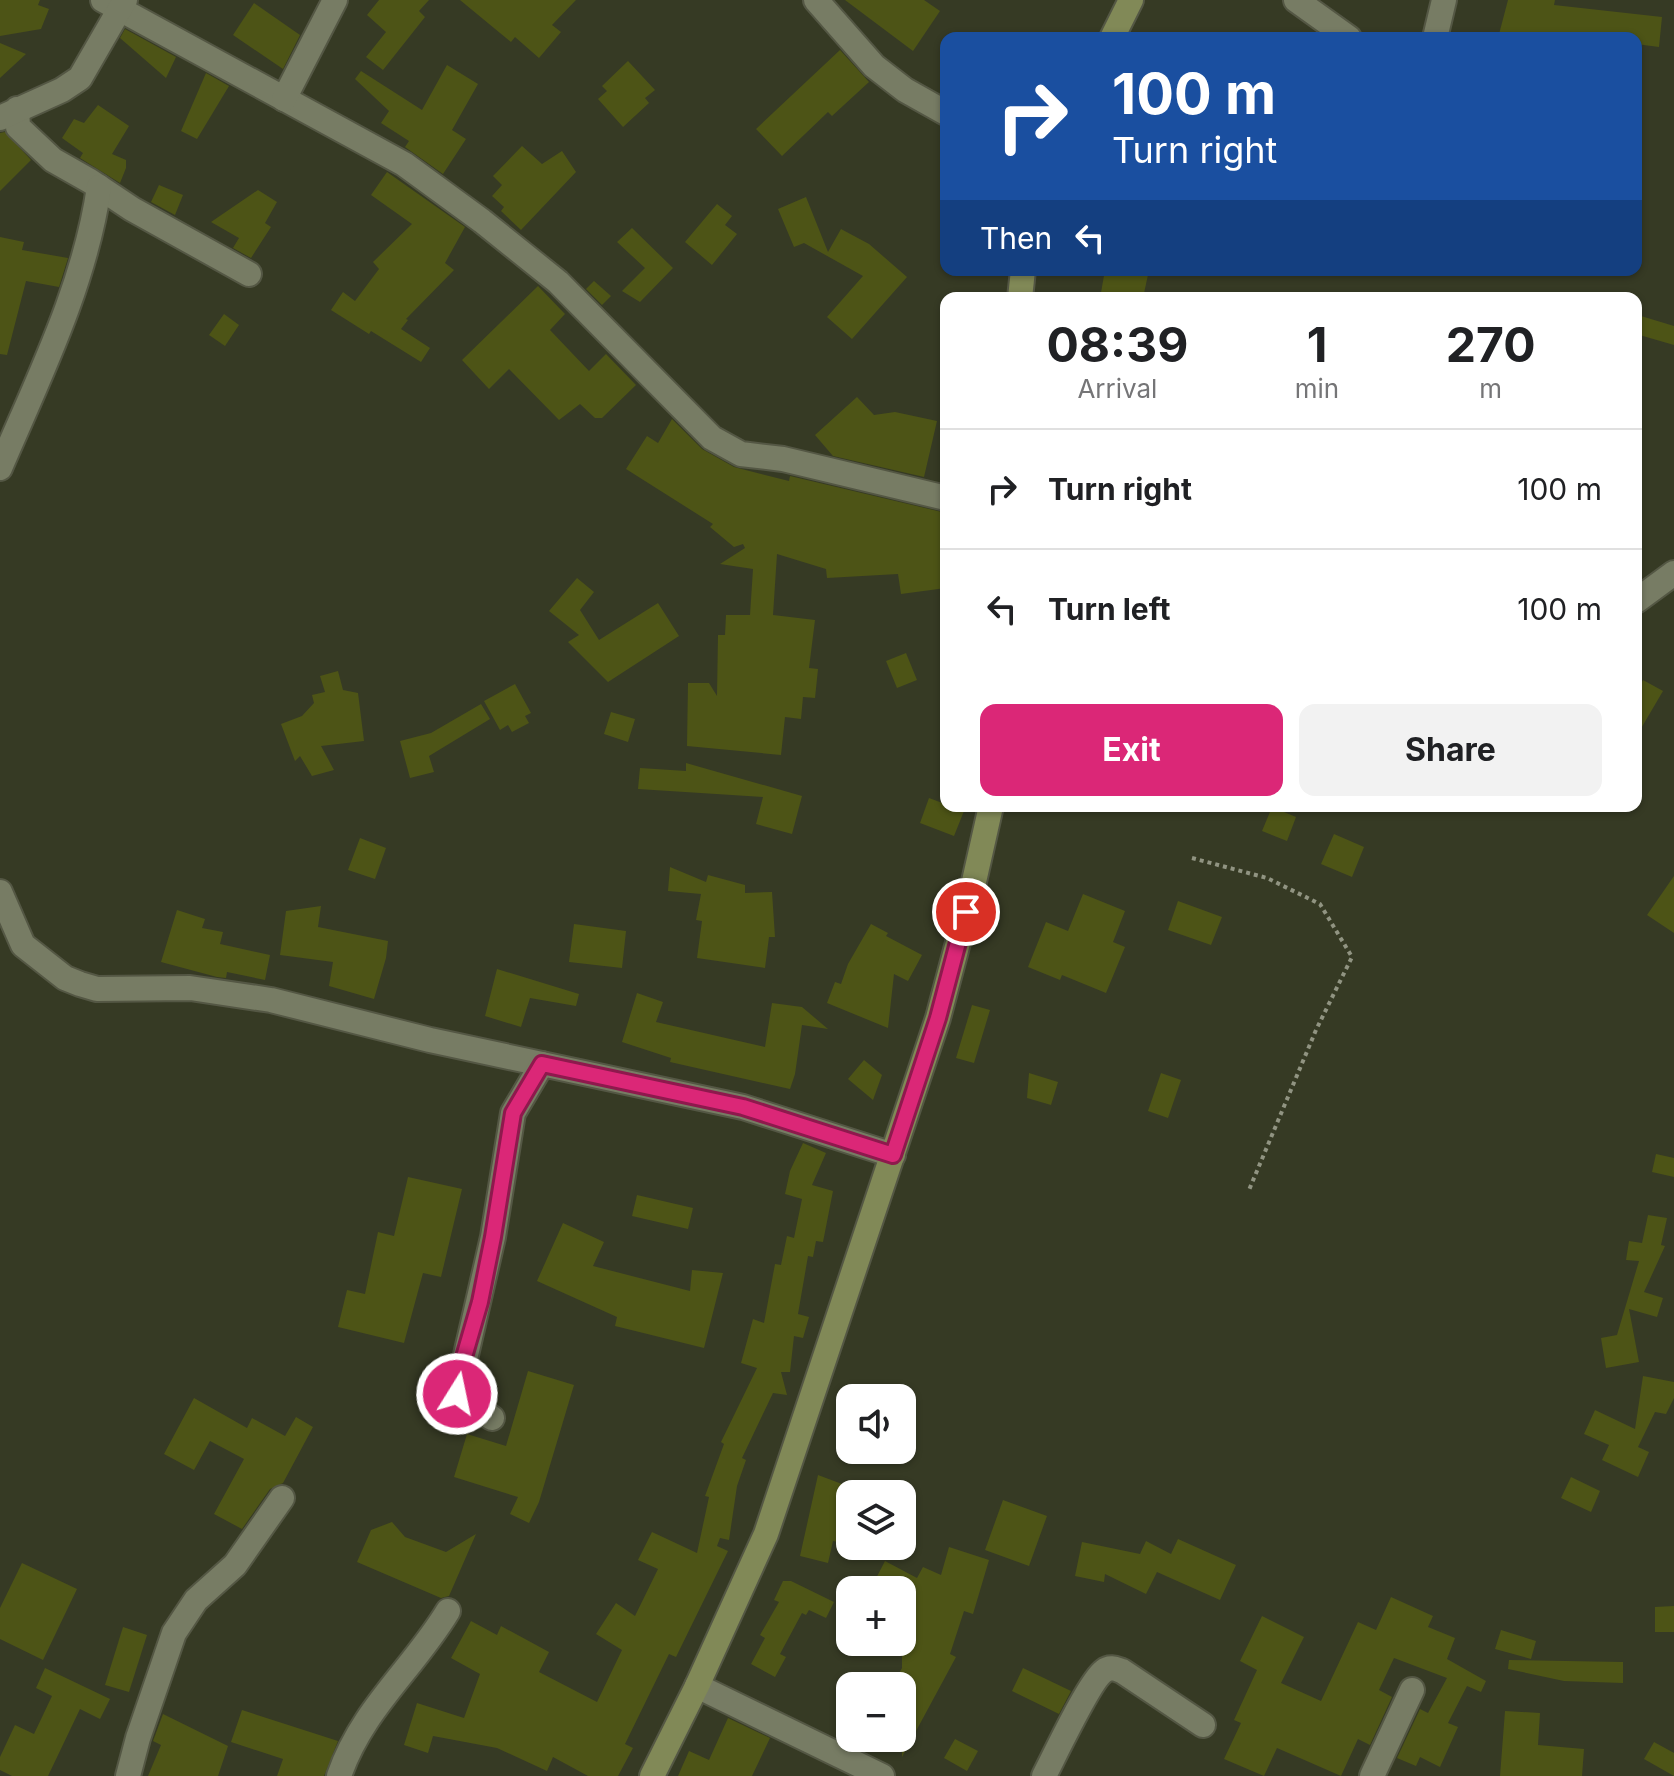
<!DOCTYPE html>
<html lang="en">
<head>
<meta charset="utf-8">
<style>
  :root { --surface:#fff; --page:#f2f2f2; --text:#202124; --muted:#757577; --line:#e0e0e0; --accent:#db2777 }
  body { margin:0; font-family:Inter,sans-serif; background:var(--page); color:var(--text); height:100vh; display:flex; flex-direction:column; font-size:30px; white-space:nowrap }
  * { box-sizing:border-box; margin:0 }
  p { font-size:26px; color:var(--muted) }
  .icon { flex:none; width:44px; height:44px; fill:none; stroke:currentColor; stroke-width:2; stroke-linecap:round; stroke-linejoin:round }
  .map { position:relative; flex:1; overflow:hidden }
  .sheet { position:absolute; left:940px; top:292px; width:702px; height:520px; display:flex; flex-direction:column; background:var(--surface); border-radius:16px; box-shadow:0 2px 6px #0004 }
  .sheet>* { flex:none }
  .guide { position:absolute; left:940px; top:32px; width:702px; height:244px; border-radius:16px; box-shadow:0 2px 6px #0004; background:#1a4fa0; color:#fff; overflow:hidden }
  .tools { position:absolute; left:836px; top:1384px; display:grid; gap:16px }
  .tools a { display:grid; place-items:center; width:80px; height:80px; border-radius:16px; background:var(--surface); box-shadow:0 2px 6px #0004; font-size:40px }
  .pin { position:absolute; display:grid; place-items:center; width:68px; height:68px; color:#fff; margin:-34px; border:4px solid #fff; border-radius:50%; box-shadow:0 2px 8px #0007 }
  .me { position:absolute; width:88px; margin:-44px; rotate:10deg; stroke-linejoin:round; filter:drop-shadow(0 0 6px #0008) }
  .turn { display:flex; align-items:center; gap:28px; height:168px; padding:0 40px; font-size:36px }
  .turn .icon { width:104px; height:104px; stroke-width:2.5 }
  .turn b { display:block; font-size:56px; line-height:68px }
  .then { display:flex; align-items:center; height:76px; padding:0 40px; background:#0003; gap:16px; font-size:30px }
  .eta { display:flex; justify-content:space-evenly; align-items:center; height:136px; text-align:center }
  .eta b { font-size:48px; font-weight:700; line-height:56px }
  .cta { display:flex; gap:16px; margin-top:auto; padding:16px 40px }
  .cta a { flex:1; height:92px; border-radius:16px; background:var(--accent); color:#fff; font-size:32px; font-weight:700; line-height:92px; text-align:center }
  .cta a+a { background:var(--page); color:var(--text) }
  ul { padding:0; list-style:none }
  li { display:flex; align-items:center; gap:24px; height:120px; padding:0 40px; border-top:2px solid var(--line) }
  li div { flex:1 }
  li b { display:block; font-size:30px }
  li em { font-style:normal }
  .map>svg:first-child { display:block }
  .building { fill:#4d5416 }
  .lines { fill:none; stroke-linecap:round; stroke-linejoin:round }
  .street-casing { stroke:#545744; stroke-width:28 }
  .secondary-casing { stroke:#545744; stroke-width:28 }
  .path { stroke:#919482; stroke-width:4; stroke-dasharray:4 4; stroke-linecap:butt }
  .street { stroke:#777c64; stroke-width:24 }
  .secondary { stroke:#818957; stroke-width:24 }
  .route-casing { stroke:#8e194d; stroke-width:20 }
  .route { stroke:#db2777; stroke-width:14 }
</style>
</head>
<body>
<div class="map">
<svg width="1674" height="1776" viewBox="0 0 1674 1776">
  <rect width="100%" height="100%" fill="#363a24"/>
  <!-- building -->
  <g class="building">
    <polygon points="0,0 40,0 38,5 49,9 41,29 0,36"/>
    <polygon points="379,0 429,0 419,11 425,17 383,70 366,57 386,32 367,15"/>
    <polygon points="460,0 576,0 552,25 561,32 539,58 515,37 511,42"/>
    <polygon points="845,0 924,0 940,11 913,51"/>
    <polygon points="1508,0 1555,0 1554,5 1662,17 1659,47 1636,44 1636,38 1563,36 1562,38 1498,38"/>
    <polygon points="254,3 300,35 283,69 233,35"/>
    <polygon points="125,29 176,57 166,78 120,38"/>
    <polygon points="0,43 26,54 0,78"/>
    <polygon points="840,50 869,82 832,116 828,112 782,156 756,129"/>
    <polygon points="628,61 655,90 645,98 649,103 623,127 598,99 607,91 602,86"/>
    <polygon points="447,65 478,84 452,130 466,139 443,174 405,147 409,141 381,123 389,111 355,79 361,71 422,110"/>
    <polygon points="206,73 229,86 197,139 181,131"/>
    <polygon points="98,105 129,126 112,154 126,160 126,168 120,183 80,158 83,153 62,138 74,119 84,123"/>
    <polygon points="5,132 31,160 0,191 0,133"/>
    <polygon points="522,146 542,164 562,151 576,172 521,230 501,211 504,207 492,196 502,185 493,176"/>
    <polygon points="387,172 465,227 445,263 454,270 406,319 408,320 401,329 430,348 421,362 371,331 369,334 331,310 343,292 355,301 379,269 373,262 412,224 371,195"/>
    <polygon points="159,185 183,195 175,215 151,202"/>
    <polygon points="258,190 277,202 265,223 271,227 251,258 233,248 239,238 211,222"/>
    <polygon points="806,197 828,252 841,229 869,244 907,277 852,339 827,317 863,276 804,243 794,247 778,209"/>
    <polygon points="717,204 732,216 725,225 737,234 712,265 685,242"/>
    <polygon points="632,228 673,268 640,302 622,291 645,268 617,242"/>
    <polygon points="0,237 24,242 22,250 68,258 59,287 26,281 7,355 0,354"/>
    <polygon points="1105,270 1149,270 1143,298 1100,298"/>
    <polygon points="594,281 611,296 602,305 586,289"/>
    <polygon points="538,286 565,314 550,330 589,371 606,354 636,385 602,418 595,418 580,404 559,420 509,369 489,389 462,360"/>
    <polygon points="224,314 239,325 225,346 209,335"/>
    <polygon points="1641,316 1674,326 1674,345 1636,334"/>
    <polygon points="857,397 874,415 895,412 937,421 924,477 833,456 815,435"/>
    <polygon points="672,419 702,449 734,467 789,481 790,476 946,513 946,588 901,594 898,574 827,578 826,569 777,554 773,615 815,620 809,668 818,669 815,698 803,697 801,719 785,717 781,755 687,746 688,683 709,683 717,696 718,635 725,635 726,615 750,615 753,569 720,564 745,548 743,544 734,547 710,527 713,524 626,469 647,436 658,443"/>
    <polygon points="577,578 594,592 580,610 599,640 658,603 679,636 608,682 568,642 579,635 549,611"/>
    <polygon points="906,653 917,680 897,688 886,661"/>
    <polygon points="338,671 343,690 358,693 364,741 321,746 334,770 312,776 300,756 295,761 281,724 302,716 314,703 312,695 325,692 320,676"/>
    <polygon points="1643,680 1663,691 1636,737 1636,693"/>
    <polygon points="515,684 531,713 525,716 529,723 512,732 508,725 500,730 484,701"/>
    <polygon points="481,704 490,719 429,756 434,772 410,778 400,741 431,733"/>
    <polygon points="611,712 635,719 628,742 604,734"/>
    <polygon points="686,763 802,796 792,834 756,824 763,797 638,789 640,768 686,771"/>
    <polygon points="929,798 964,811 954,836 920,823"/>
    <polygon points="1272,807 1296,817 1287,841 1262,831"/>
    <polygon points="1334,834 1364,847 1352,877 1321,864"/>
    <polygon points="360,838 386,848 375,879 348,870"/>
    <polygon points="670,867 706,882 708,875 745,885 745,893 772,892 775,937 769,937 765,968 697,958 702,921 696,920 701,894 668,891"/>
    <polygon points="1674,876 1674,933 1647,915"/>
    <polygon points="1083,894 1125,911 1113,942 1125,947 1106,993 1062,975 1060,980 1028,967 1046,922 1068,931"/>
    <polygon points="1178,901 1222,917 1211,945 1168,930"/>
    <polygon points="321,906 318,927 388,941 386,958 374,999 329,986 333,962 280,955 286,911"/>
    <polygon points="177,910 205,919 202,928 223,932 220,944 270,955 265,980 227,972 226,978 217,977 161,962"/>
    <polygon points="574,924 626,931 622,968 569,962"/>
    <polygon points="871,924 888,933 886,936 922,955 908,981 894,974 888,1028 827,1003 835,982 841,984 848,964"/>
    <polygon points="497,969 579,994 576,1006 530,998 521,1027 485,1016"/>
    <polygon points="637,993 663,1002 656,1022 765,1047 772,1003 802,1007 828,1029 802,1025 795,1074 790,1089 670,1062 671,1058 622,1042"/>
    <polygon points="972,1005 990,1010 974,1063 956,1058"/>
    <polygon points="864,1060 882,1075 873,1100 848,1079"/>
    <polygon points="1029,1073 1058,1082 1051,1105 1027,1098"/>
    <polygon points="1161,1073 1181,1080 1168,1118 1148,1111"/>
    <polygon points="803,1143 826,1153 812,1185 833,1191 823,1242 816,1241 813,1257 808,1256 798,1314 809,1317 803,1338 794,1336 790,1372 781,1372 787,1395 773,1393 742,1458 746,1460 737,1486 729,1540 720,1538 717,1546 728,1551 676,1657 669,1654 625,1744 633,1748 618,1776 588,1776 553,1757 547,1771 497,1748 433,1736 428,1753 404,1745 417,1703 464,1718 480,1674 451,1658 471,1621 497,1635 501,1626 549,1652 539,1672 597,1702 622,1650 596,1634 616,1603 635,1616 658,1569 638,1560 652,1532 697,1553 709,1497 705,1496 724,1444 721,1442 757,1368 741,1363 753,1319 764,1323 775,1264 781,1265 787,1236 794,1238 802,1199 785,1194 790,1171"/>
    <polygon points="1656,1154 1674,1158 1674,1177 1652,1172"/>
    <polygon points="408,1177 462,1189 441,1277 423,1273 404,1343 338,1327 347,1290 365,1294 378,1232 394,1236"/>
    <polygon points="637,1195 693,1208 688,1229 632,1216"/>
    <polygon points="1648,1215 1667,1218 1661,1245 1665,1246 1644,1292 1663,1298 1657,1317 1629,1309 1639,1362 1606,1368 1601,1338 1617,1335 1639,1261 1626,1260 1629,1241 1642,1243"/>
    <polygon points="563,1223 604,1242 593,1266 690,1291 692,1270 723,1273 704,1348 615,1326 617,1317 537,1281"/>
    <polygon points="528,1371 574,1385 539,1502 529,1523 510,1514 518,1497 454,1477 467,1434 506,1446"/>
    <polygon points="1643,1376 1674,1382 1674,1398 1666,1414 1655,1412 1638,1447 1649,1452 1638,1477 1602,1460 1609,1445 1584,1434 1595,1410 1635,1429"/>
    <polygon points="194,1398 247,1428 252,1418 285,1436 296,1417 313,1427 283,1483 270,1489 242,1529 214,1514 244,1459 210,1441 194,1470 164,1454"/>
    <polygon points="818,1475 850,1487 850,1545 833,1541 828,1563 800,1556"/>
    <polygon points="1571,1477 1600,1491 1591,1512 1561,1498"/>
    <polygon points="1003,1500 1047,1516 1029,1566 985,1550"/>
    <polygon points="392,1522 405,1537 446,1552 476,1534 449,1596 441,1598 357,1562 371,1530"/>
    <polygon points="1178,1539 1236,1565 1220,1600 1157,1572 1146,1594 1105,1574 1104,1582 1075,1576 1082,1542 1140,1554 1146,1541 1171,1554"/>
    <polygon points="949,1547 989,1560 973,1614 964,1611 950,1654 956,1657 902,1757 902,1686 892,1686 902,1668 902,1590 870,1590 885,1561 917,1578 923,1567 941,1575"/>
    <polygon points="22,1563 77,1589 43,1660 0,1639 0,1608"/>
    <polygon points="783,1581 791,1581 834,1602 826,1618 809,1610 806,1615 802,1613 780,1654 786,1657 775,1677 751,1664 765,1638 760,1635 779,1602 774,1600"/>
    <polygon points="1391,1597 1433,1616 1428,1627 1455,1638 1447,1659 1486,1681 1481,1692 1467,1686 1448,1723 1458,1727 1440,1767 1420,1757 1416,1766 1397,1758 1420,1709 1428,1713 1447,1678 1394,1658 1379,1690 1392,1697 1370,1745 1358,1739 1341,1776 1277,1748 1264,1776 1224,1759 1241,1723 1234,1720 1257,1670 1240,1661 1262,1616 1304,1637 1281,1683 1321,1701 1358,1622 1376,1630"/>
    <polygon points="1674,1606 1674,1632 1655,1632 1655,1607"/>
    <polygon points="123,1627 147,1635 129,1692 105,1685"/>
    <polygon points="1501,1630 1536,1641 1531,1659 1495,1649"/>
    <polygon points="1509,1660 1623,1662 1623,1683 1564,1681 1508,1669"/>
    <polygon points="45,1668 110,1699 100,1719 80,1709 48,1776 12,1776 0,1770 0,1757 15,1725 34,1734 52,1696 36,1688"/>
    <polygon points="1023,1668 1071,1691 1059,1714 1012,1691"/>
    <polygon points="242,1710 338,1741 324,1776 277,1776 283,1759 231,1742"/>
    <polygon points="1505,1711 1540,1713 1538,1745 1584,1749 1582,1776 1500,1776"/>
    <polygon points="163,1714 228,1746 218,1776 148,1776 161,1745 153,1741"/>
    <polygon points="728,1718 770,1738 752,1776 678,1776 689,1751 709,1760"/>
    <polygon points="955,1739 978,1751 967,1771 944,1758"/>
    <polygon points="1654,1742 1674,1753 1674,1776 1644,1759"/>
  </g>
  <g class="lines">
    <!-- street casing -->
    <g class="street-casing">
      <g id="street">
        <polyline points="103,0 404,164 482,221 558,282 712,438 741,454 783,459 946,498"/>
        <polyline points="816,0 874,66 905,90 946,113"/>
        <polyline points="1296,0 1349,38"/>
        <polyline points="1435,38 1444,0"/>
        <polyline points="284,99 335,0"/>
        <polyline points="17,109 18,127 53,160 90,181 132,209 249,274"/>
        <polyline points="0,118 62,90 80,78 125,0"/>
        <path d="M0,468C39,377 85,285 99,187"/>
        <polyline points="1636,601 1674,573"/>
        <polyline points="0,892 23,945 65,978 80,984 97,989 190,988 271,1000 430,1040 743,1107 893,1155"/>
        <polyline points="492,1418 457,1394 493,1237 513,1113 542,1064"/>
        <polyline points="697,1686 882,1776"/>
        <polyline points="128,1776 138,1738 174,1633 196,1600 235,1565 282,1498"/>
        <path d="M339,1776C362,1709 413,1669 448,1611"/>
        <path d="M1044,1776C1054,1757 1090,1680 1104,1671C1110,1666 1116,1669 1122,1671L1203,1725"/>
        <polyline points="1372,1776 1412,1690"/>
      </g>
    </g>
    <!-- secondary casing -->
    <g class="secondary-casing">
      <g id="secondary">
        <polyline points="1112,38 1131,0"/>
        <polyline points="1020,298 1023,270"/>
        <polyline points="652,1776 697,1686 766,1534 938,1018 973,886 991,806"/>
      </g>
    </g>
    <!-- path -->
    <polyline class="path" points="1192,858 1267,878 1320,904 1352,957 1316,1030 1249,1190"/>
    <!-- street -->
    <use href="#street" class="street"/>
    <!-- secondary -->
    <use href="#secondary" class="secondary"/>
  </g>
  <g class="lines">
    <!-- route casing -->
    <g class="route-casing">
      <polyline id="route" points="457,1394 464,1357 480,1302 493,1237 513,1113 542,1064 743,1107 893,1155 938,1018 966,912"/>
    </g>
    <!-- route -->
    <use href="#route" class="route"/>
  </g>
</svg>
<div class="tools">
<a><svg class="icon" aria-label="sound" viewBox="0 0 24 24"><path d="M4 9h4l5-4v14l-5-4H4zM17 9q2 3 0 6"/></svg></a>
<a><svg class="icon" aria-label="layers" viewBox="0 0 24 24"><path d="M12 4l9 5-9 5-9-5zM3 14l9 5 9-5"/></svg></a>
<a>+</a>
<a>−</a>
</div>
<div class="pin" style="left:966px;top:912px;background:#d93025"><svg class="icon" aria-label="arrive" viewBox="0 0 24 24"><path d="M6 21V4h12l-3 4 3 4H6"/></svg></div>
<svg class="me" style="left:457px;top:1394px" viewBox="-20 -20 40 40"><circle r="17" fill="#db2777" stroke="#fff" stroke-width="3"/><path d="M0-11L8 9 0 5-8 9z" fill="#fff"/></svg>
<div class="guide">
<div class="turn"><svg class="icon" aria-label="right" viewBox="0 0 24 24"><path d="M7 20v-9h11M14 6l5 5-5 5"/></svg><div><b>100 m</b>Turn right</div></div>
<div class="then">Then<svg class="icon" aria-label="left" viewBox="0 0 24 24"><path d="M17 20v-9H6M10 6l-5 5 5 5"/></svg></div>
</div>
<section class="sheet">
<div class="eta">
<div><b>08:39</b><p>Arrival</p></div>
<div><b>1</b><p>min</p></div>
<div><b>270</b><p>m</p></div>
</div>
<ul>
<li><svg class="icon" aria-label="right" viewBox="0 0 24 24"><path d="M7 20v-9h11M14 6l5 5-5 5"/></svg><div><b>Turn right</b></div><em>100 m</em></li>
<li><svg class="icon" aria-label="left" viewBox="0 0 24 24"><path d="M17 20v-9H6M10 6l-5 5 5 5"/></svg><div><b>Turn left</b></div><em>100 m</em></li>
</ul>
<div class="cta"><a>Exit</a><a>Share</a></div>
</section>
</div>
</body>
</html>
